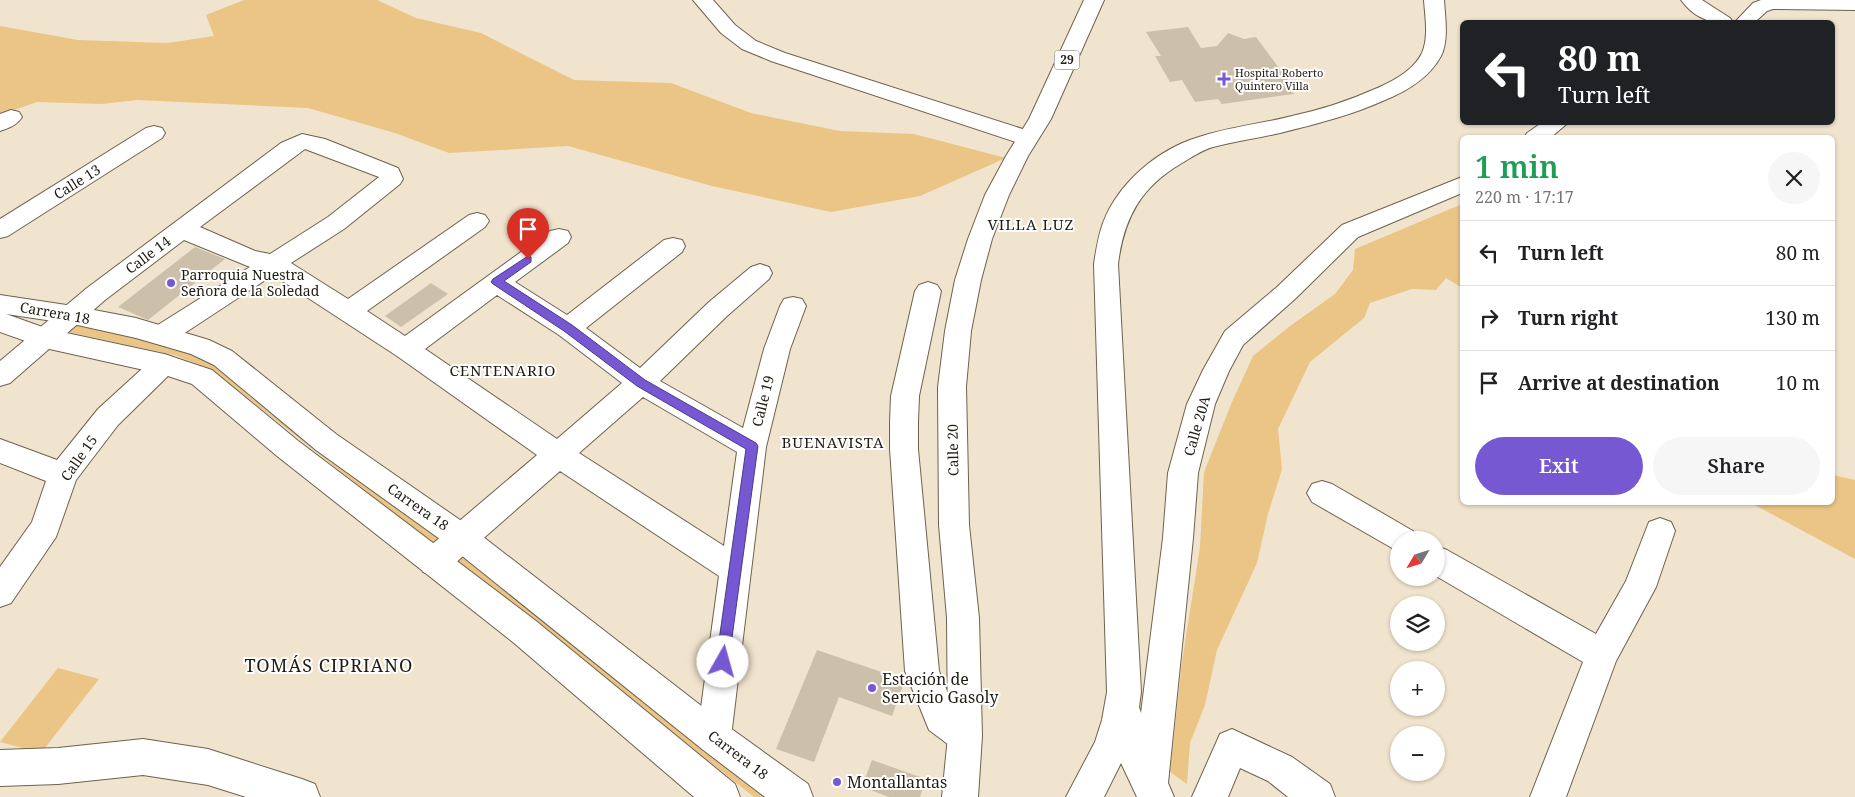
<!DOCTYPE html>
<html lang="en">
<head>
<meta charset="utf-8">
<style>
  :root { --surface:#fff; --page:#f6f6f6; --text:#202124; --muted:#757577; --line:#e0e0e0; --accent:#7658d3 }
  body { margin:0; font-family:"Noto Serif",serif; background:var(--page); color:var(--text); height:100vh; display:flex; flex-direction:column; font-size:19px; white-space:nowrap }
  * { box-sizing:border-box; margin:0 }
  p { font-size:16px; color:var(--muted) }
  .icon { flex:none; width:28px; height:28px; fill:none; stroke:currentColor; stroke-width:2; stroke-linecap:round; stroke-linejoin:round }
  .map { position:relative; flex:1; overflow:hidden }
  .side { position:absolute; left:1460px; top:135px; width:375px; height:370px; display:flex; flex-direction:column; background:var(--surface); border-radius:8px; box-shadow:0 1px 4px #0004 }
  .side>* { flex:none }
  .banner { position:absolute; left:1460px; top:20px; width:375px; height:105px; border-radius:8px; box-shadow:0 1px 4px #0004; background:#202124; color:#fff; overflow:hidden }
  .needle { width:32px; rotate:232deg }
  .buttons { position:absolute; left:1390px; top:531px; display:grid; gap:10px }
  .buttons a { display:grid; place-items:center; width:55px; height:55px; border-radius:50%; background:var(--surface); box-shadow:0 1px 4px #0004; font-size:25px }
  .pin { position:absolute; display:grid; place-items:center; width:42px; height:42px; color:#fff; margin:-51px -21px; border-radius:50% 50% 50% 0; rotate:-45deg; box-shadow:0 0 5px #0007 }
  .pin .icon { rotate:45deg }
  .me { position:absolute; width:55px; margin:-28px; rotate:7deg; stroke-linejoin:round; filter:drop-shadow(0 0 4px #0008) }
  .turn { display:flex; align-items:center; gap:18px; height:105px; padding:0 15px; font-size:22px }
  .turn .icon { width:65px; height:65px; stroke-width:2.5 }
  .turn b { display:block; font-size:35px; line-height:42px }
  .round { display:grid; place-items:center; flex:none; width:52px; height:52px; border-radius:26px; background:var(--page) }
  .head { display:flex; align-items:center; justify-content:space-between; height:85px; padding:0 15px }
  h1 { font-size:30px; font-weight:600; line-height:38px; color:#1e9e55 }
  .cta { display:flex; gap:10px; margin-top:auto; padding:10px 15px }
  .cta a { flex:1; height:58px; border-radius:30px; background:var(--accent); color:#fff; font-size:20px; font-weight:600; line-height:58px; text-align:center }
  .cta a+a { background:var(--page); color:var(--text) }
  ul { padding:0; list-style:none }
  li { display:flex; align-items:center; gap:15px; height:65px; padding:0 15px; border-top:1px solid var(--line) }
  li div { flex:1 }
  li b { display:block; font-size:19px }
  li em { font-style:normal }
  .map>svg:first-child { display:block }
  .green { fill:#eac585 }
  .building { fill:#cdc0ab }
  .lines { fill:none; stroke-linecap:round; stroke-linejoin:round }
  .minor-casing { stroke:#6e624f; stroke-width:2 }
  .major-casing { stroke:#6e624f; stroke-width:2 }
  .minor { fill:#fff; fill-rule:evenodd }
  .major { fill:#fff; fill-rule:evenodd }
  .route { fill:#7658d3; stroke:#4d3989 }
  .poi-dot { fill:#7658d3; stroke:#fff; stroke-width:2 }
  .labels { text-anchor:middle; stroke-width:4; stroke-linejoin:round; paint-order:stroke }
  .far-poi-label { font-size:11px; fill:#201c14; stroke:#fff; text-anchor:start }
  .shield { fill:#fff; stroke:#63605a; stroke-width:1 }
  .shield-label { font-size:12px; font-weight:bold; fill:#201c14 }
  .street-label { font-size:14px; fill:#201c14; stroke:#fff }
  .poi-label { font-size:14px; fill:#201c14; stroke:#fff; text-anchor:start }
  .neighbourhood-label { font-size:15px; letter-spacing:1px; fill:#201c14; stroke:#fff }
  .near-poi-label { font-size:16px; fill:#201c14; stroke:#fff; text-anchor:start }
  .near-neighbourhood-label { font-size:18px; letter-spacing:1px; fill:#201c14; stroke:#fff }
</style>
</head>
<body>
<div class="map">
<svg width="1855" height="797" viewBox="0 0 1855 797">
  <rect width="100%" height="100%" fill="#f1e4ce"/>
  <!-- green -->
  <g class="green">
    <polygon points="244,0 377,0 416,18 481,33 574,80 671,83 751,113 840,131 914,134 1006,158 920,196 831,212 712,186 568,146 449,153 395,133 308,108 137,100 102,104 37,102 0,115 0,26 78,40 168,43 214,36 206,15"/>
    <polygon points="1462,204 1462,288 1446,278 1436,290 1412,289 1370,303 1364,318 1310,362 1278,429 1282,469 1268,514 1257,563 1217,650 1205,705 1190,743 1187,784 1170,772 1182,662 1200,547 1204,472 1232,402 1253,356 1290,326 1335,294 1353,270 1355,249"/>
    <polygon points="70,324 159,343 188,352 214,365 269,413 440,538 433,544 211,369 174,355 63,331"/>
    <polygon points="1833,475 1855,480 1855,559 1751,503 1832,502"/>
    <polygon points="462,556 770,797 754,797 457,561"/>
    <polygon points="58,668 99,679 41,753 0,742"/>
  </g>
  <!-- building -->
  <g class="building">
    <polygon points="1188,27 1201,48 1217,46 1228,33 1244,39 1256,37 1288,80 1284,80 1294,94 1222,104 1218,99 1195,102 1182,80 1170,82 1155,56 1161,56 1146,32"/>
    <polygon points="195,247 225,259 148,320 118,307"/>
    <polygon points="431,283 448,294 401,327 385,316"/>
    <polygon points="817,650 905,680 892,716 839,697 814,762 776,749"/>
    <polygon points="872,760 926,779 920,797 889,797 862,787"/>
  </g>
  <g class="lines">
    <!-- minor casing -->
    <g class="minor-casing">
      <g id="minor">
        <polygon points="693,0 713,0 735,25 756,41 785,53 1035,133 1038,138 1035,143 1027,145 1019,143 771,61 742,49 721,33"/>
        <path d="M1424,0H1444C1445,17 1449,40 1441,56C1429,78 1407,91 1385,100C1352,115 1316,124 1280,133C1258,138 1235,141 1213,147C1202,150 1192,157 1182,163C1141,187 1124,217 1118,264L1141,692L1139,707L1141,713L1163,538L1168,473L1187,404L1203,370L1225,331L1277,287L1342,225L1462,177V193L1358,237L1295,299L1243,345L1229,371L1215,404L1198,473L1193,538L1168,783L1174,797H1137L1121,763L1104,797H1066L1095,742L1102,720L1107,692L1094,264C1096,250 1098,237 1103,223C1118,183 1158,149 1199,137C1229,127 1261,124 1292,116C1320,110 1348,101 1375,89C1392,82 1414,70 1422,53C1429,37 1425,16 1424,0Z"/>
        <path d="M1681,0H1702L1730,18L1733,22C1712,25 1694,18 1681,0Z"/>
        <polygon points="1761,0 1855,0 1855,10 1773,9 1767,11 1755,22 1735,22 1753,3"/>
        <path d="M11,110L19,112L22,117C17,125 9,128 0,131V114Z"/>
        <polygon points="1543,122 1569,122 1550,138 1524,138 1527,133"/>
        <polygon points="154,126 162,128 165,133 162,138 8,236 0,238 0,219 146,128"/>
        <path d="M302,134L325,139L398,168L403,179L400,184L344,229L291,263L348,299L469,215L477,213L485,215L489,221L485,227L367,311L405,336L550,231L559,229L568,231L571,237L568,243L515,282L567,315L664,240L673,238L682,240L685,246L682,252L586,328L640,368L709,302L751,267L760,264L769,267L772,273L769,279L727,316L660,381L743,428L764,349L780,306L784,299L793,297L802,299L806,306L790,349L766,447L731,737L726,749L714,754L702,749L697,737L719,576L560,471L445,572L434,576L423,572L419,562L423,552L537,455L397,356L273,275L171,342L162,345L153,342L149,335L153,328L250,267L184,240L105,300L10,383L0,386V361L87,288L281,143ZM305,149L379,177L328,217L270,254L255,251L200,227ZM497,295L559,335L622,383L557,439L425,349ZM643,397L737,452L724,546L579,453Z"/>
        <polygon points="928,282 937,285 941,291 919,396 918,422 918,449 939,671 953,706 977,724 982,736 977,748 965,753 953,748 929,730 905,671 890,449 890,422 891,396 915,291 919,285"/>
        <polygon points="164,354 173,357 177,364 173,371 118,425 76,480 56,537 11,603 0,607 0,567 32,522 46,481 0,463 0,439 57,460 98,409 155,357"/>
        <polygon points="1322,481 1332,484 1413,531 1417,540 1399,540 1399,552 1312,502 1307,493 1312,484"/>
        <polygon points="1660,518 1671,522 1675,531 1656,587 1616,661 1566,797 1530,797 1583,662 1436,576 1436,546 1447,550 1596,634 1626,581 1649,522"/>
        <polygon points="1232,729 1292,757 1330,784 1335,797 1288,797 1268,781 1240,768 1228,797 1192,797 1220,734"/>
        <polygon points="143,739 208,749 302,779 315,784 320,797 246,797 208,785 143,775 58,784 0,786 0,750 58,748"/>
      </g>
    </g>
    <!-- major casing -->
    <g class="major-casing">
      <g id="major">
        <polygon points="1084,0 1104,0 1051,119 1028,156 1009,195 992,239 981,280 971,331 966,387 969,525 979,618 982,736 978,797 942,797 948,736 947,618 939,525 938,387 945,331 955,280 968,239 985,195 1006,156 1029,119"/>
        <polygon points="0,295 73,306 136,318 209,340 232,351 336,434 473,529 726,725 808,784 813,797 765,797 702,749 451,547 316,450 214,365 191,354 136,338 73,324 6,314 48,329 164,354 212,370 297,440 536,621 735,784 740,797 694,797 514,643 277,456 192,384 162,374 45,348 0,332"/>
      </g>
    </g>
    <!-- minor -->
    <use href="#minor" class="minor"/>
    <!-- major -->
    <use href="#major" class="major"/>
  </g>
  <!-- route -->
  <polygon class="route" points="528,256 531,257 531,262 504,281 572,325 645,380 756,443 758,446 728,667 723,669 718,667 716,662 746,449 637,386 564,331 493,284 491,282 493,279"/>
  <!-- markers -->
  <g class="poi-dot">
    <path d="M1221.5 71.5h5v5h5v5h-5v5h-5v-5h-5v-5h5z"/>
    <circle cx="171" cy="283" r="5"/>
    <circle cx="872" cy="688" r="5"/>
    <circle cx="837" cy="782" r="5"/>
  </g>
  <g class="labels">
    <!-- far-poi labels -->
    <g class="far-poi-label">
      <text x="1235" y="77">Hospital Roberto<tspan x="1235" dy="13">Quintero Villa</tspan></text>
    </g>
    <!-- shield labels -->
    <rect class="shield" x="1054.5" y="50.5" width="25" height="19" rx="4"/>
    <g class="shield-label">
      <text x="1067" y="64">29</text>
    </g>
    <!-- street labels -->
    <g class="street-label">
      <text transform="translate(77 182) rotate(-32)" y="5">Calle 13</text>
      <text transform="translate(148 255) rotate(-37)" y="5">Calle 14</text>
      <text transform="translate(55 313) rotate(10)" y="5">Carrera 18</text>
      <text transform="translate(763 401) rotate(-76)" y="5">Calle 19</text>
      <text transform="translate(1197 426) rotate(-74)" y="5">Calle 20A</text>
      <text transform="translate(953 450) rotate(-91)" y="5">Calle 20</text>
      <text transform="translate(79 458) rotate(-55)" y="5">Calle 15</text>
      <text transform="translate(418 507) rotate(35)" y="5">Carrera 18</text>
      <text transform="translate(738 755) rotate(37)" y="5">Carrera 18</text>
    </g>
    <!-- poi labels -->
    <g class="poi-label">
      <text x="181" y="280">Parroquia Nuestra<tspan x="181" dy="16">Señora de la Soledad</tspan></text>
    </g>
    <!-- neighbourhood labels -->
    <g class="neighbourhood-label">
      <text x="1031" y="230">VILLA LUZ</text>
      <text x="503" y="376">CENTENARIO</text>
      <text x="833" y="448">BUENAVISTA</text>
    </g>
    <!-- near-poi labels -->
    <g class="near-poi-label">
      <text x="882" y="685">Estación de<tspan x="882" dy="18">Servicio Gasoly</tspan></text>
      <text x="847" y="788">Montallantas</text>
    </g>
    <!-- near-neighbourhood labels -->
    <g class="near-neighbourhood-label">
      <text x="329" y="672">TOMÁS CIPRIANO</text>
    </g>
  </g>
</svg>
<div class="buttons">
<a><svg class="needle" viewBox="-14 -14 28 28"><path d="M0-13l5 13h-10z" fill="#e53935"/><path d="M0 13l5-13h-10z" fill="#757577"/></svg></a>
<a><svg class="icon" aria-label="layers" viewBox="0 0 24 24"><path d="M12 4l9 5-9 5-9-5zM3 14l9 5 9-5"/></svg></a>
<a>+</a>
<a>−</a>
</div>
<div class="pin" style="left:528px;top:259px;background:#d93025"><svg class="icon" aria-label="arrive" viewBox="0 0 24 24"><path d="M6 21V4h12l-3 4 3 4H6"/></svg></div>
<svg class="me" style="left:723px;top:662px" viewBox="-20 -20 40 40"><circle r="19" fill="#fff"/><path d="M0-13L10 11 0 6-10 11z" fill="#7658d3"/></svg>
<div class="banner">
<div class="turn"><svg class="icon" aria-label="left" viewBox="0 0 24 24"><path d="M17 20v-9H6M10 6l-5 5 5 5"/></svg><div><b>80 m</b>Turn left</div></div>
</div>
<section class="side">
<div class="head"><div><h1>1 min</h1><p>220 m · 17:17</p></div><a class="round"><svg class="icon" aria-label="close" viewBox="0 0 24 24"><path d="M6 6l12 12M18 6L6 18"/></svg></a></div>
<ul>
<li><svg class="icon" aria-label="left" viewBox="0 0 24 24"><path d="M17 20v-9H6M10 6l-5 5 5 5"/></svg><div><b>Turn left</b></div><em>80 m</em></li>
<li><svg class="icon" aria-label="right" viewBox="0 0 24 24"><path d="M7 20v-9h11M14 6l5 5-5 5"/></svg><div><b>Turn right</b></div><em>130 m</em></li>
<li><svg class="icon" aria-label="arrive" viewBox="0 0 24 24"><path d="M6 21V4h12l-3 4 3 4H6"/></svg><div><b>Arrive at destination</b></div><em>10 m</em></li>
</ul>
<div class="cta"><a>Exit</a><a>Share</a></div>
</section>
</div>
</body>
</html>
